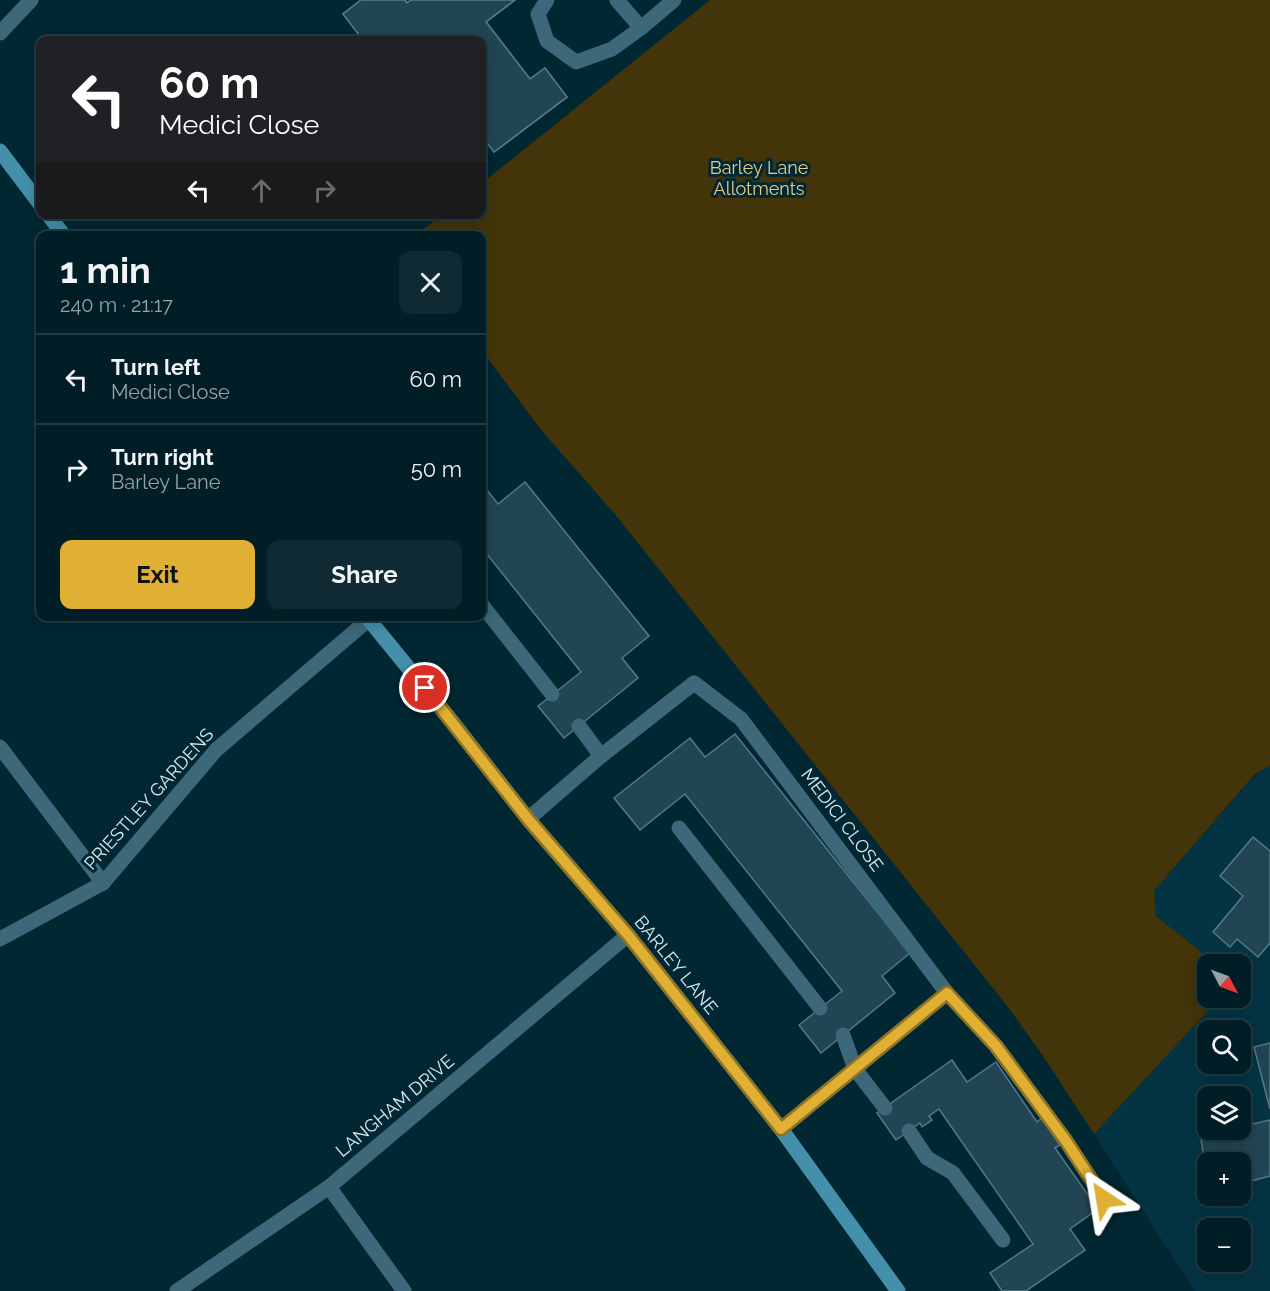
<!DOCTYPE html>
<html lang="en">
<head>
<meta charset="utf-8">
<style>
  :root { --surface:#011d26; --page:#0f2a32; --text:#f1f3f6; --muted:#96a2a7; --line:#233b43; --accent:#dfb034 }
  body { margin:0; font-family:Raleway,sans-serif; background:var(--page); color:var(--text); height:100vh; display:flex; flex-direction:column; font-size:22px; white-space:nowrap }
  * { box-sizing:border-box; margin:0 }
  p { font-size:20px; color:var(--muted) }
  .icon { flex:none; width:33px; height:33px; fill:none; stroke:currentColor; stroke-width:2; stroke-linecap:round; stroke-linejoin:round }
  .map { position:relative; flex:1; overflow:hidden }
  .panel { position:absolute; left:36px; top:231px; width:450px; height:390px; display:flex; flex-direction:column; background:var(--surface); border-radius:12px; box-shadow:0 3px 15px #0003,0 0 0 2px var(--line) }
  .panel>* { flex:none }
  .hud { position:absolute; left:36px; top:36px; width:450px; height:183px; border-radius:12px; box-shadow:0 3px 15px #0003,0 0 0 2px var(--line); background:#202124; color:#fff; overflow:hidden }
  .needle { width:39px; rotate:131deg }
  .controls { position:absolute; left:1197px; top:954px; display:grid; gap:12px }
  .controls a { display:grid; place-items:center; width:54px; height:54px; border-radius:12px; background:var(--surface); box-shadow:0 3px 15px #0003,0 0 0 2px var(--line); font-size:30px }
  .pin { position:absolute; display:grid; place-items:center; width:51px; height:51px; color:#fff; margin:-26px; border:3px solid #fff; border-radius:50%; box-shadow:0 2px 6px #0007 }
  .me { position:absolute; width:66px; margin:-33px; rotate:327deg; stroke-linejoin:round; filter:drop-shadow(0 0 4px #0008) }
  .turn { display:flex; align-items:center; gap:21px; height:126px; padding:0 24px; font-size:27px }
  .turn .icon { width:78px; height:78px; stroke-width:2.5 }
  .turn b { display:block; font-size:42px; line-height:51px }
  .lanes { display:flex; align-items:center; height:57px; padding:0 24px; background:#0003; justify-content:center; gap:30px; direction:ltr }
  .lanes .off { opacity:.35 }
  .round { display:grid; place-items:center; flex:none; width:63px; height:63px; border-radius:12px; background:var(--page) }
  .summary { display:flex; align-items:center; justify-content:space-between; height:102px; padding:0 24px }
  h1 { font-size:36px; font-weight:700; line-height:45px }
  .cta { display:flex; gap:12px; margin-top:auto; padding:12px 24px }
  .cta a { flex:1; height:69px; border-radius:12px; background:var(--accent); color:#111; font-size:24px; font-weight:700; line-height:69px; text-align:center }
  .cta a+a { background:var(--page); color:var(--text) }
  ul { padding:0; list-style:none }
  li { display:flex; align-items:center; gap:18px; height:90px; padding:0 24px; border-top:2px solid var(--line) }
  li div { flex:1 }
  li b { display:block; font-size:22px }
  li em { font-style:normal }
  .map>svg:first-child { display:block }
  .built { fill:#043444; fill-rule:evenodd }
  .green { fill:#433409 }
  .building { fill:#224553; stroke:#557987; stroke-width:1.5 }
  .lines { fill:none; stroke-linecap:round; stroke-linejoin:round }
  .service { stroke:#3c6879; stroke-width:15 }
  .minor { stroke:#3c6879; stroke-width:15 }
  .secondary { stroke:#4490ab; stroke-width:15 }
  .route-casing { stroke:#917222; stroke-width:15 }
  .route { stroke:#dfb034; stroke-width:10 }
  .labels { text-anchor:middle; stroke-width:6; stroke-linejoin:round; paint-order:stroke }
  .park-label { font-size:18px; fill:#e8ca84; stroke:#012733 }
  .street-label { font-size:18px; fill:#d7ebf3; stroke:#012733 }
</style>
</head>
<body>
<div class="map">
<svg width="1270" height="1291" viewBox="0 0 1270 1291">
  <rect width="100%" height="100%" fill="#012733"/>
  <!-- built -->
  <path class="built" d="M1270,765V1291H1195L1094,1134L1220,998H1240V964H1217L1156,916L1154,891L1256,774ZM1208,1030H1240V1064H1208ZM1208,1096H1240V1130H1208ZM1208,1162H1240V1196H1208ZM1208,1228H1240V1262H1208Z"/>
  <!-- green -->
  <polygon class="green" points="710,0 1270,0 1270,765 1255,774 1154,891 1156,916 1217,964 1208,964 1208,998 1220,998 1094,1134 1041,1053 1008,1007 614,513 542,431 482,351 482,236 416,235 442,215 482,214 482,183"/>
  <!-- building -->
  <g class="building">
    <polygon points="361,0 405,0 407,3 411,0 515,0 486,22 530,79 545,68 567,97 494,152 482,136 482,40 363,40 343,14"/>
    <polygon points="361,0 405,0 407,3 411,0 515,0 486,22 530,79 545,68 567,97 494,152 482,136 482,40 363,40 343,14"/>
    <polygon points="525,482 649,636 622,658 638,678 564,738 538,706 581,672 482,548 482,486 483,485 498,504"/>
    <polygon points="735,734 910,953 882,976 895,993 821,1053 799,1025 842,991 685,794 640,830 614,798 690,738 705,757"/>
    <polygon points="1253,837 1270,851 1270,943 1258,957 1237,939 1230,947 1213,932 1243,896 1220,876"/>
    <polygon points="1270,1043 1270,1109 1254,1047"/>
    <polygon points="952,1060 967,1082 996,1062 1037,1122 1042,1118 1060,1145 1055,1148 1098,1209 1070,1229 1085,1250 1026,1291 1002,1291 990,1273 1033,1244 939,1109 929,1116 932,1120 922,1127 920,1123 896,1140 877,1113"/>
    <polygon points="1270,1120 1270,1176 1240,1184 1240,1162 1208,1162 1208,1181 1204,1182 1198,1161 1204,1160 1200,1132 1211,1130 1216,1130 1217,1133 1240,1130 1240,1127"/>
  </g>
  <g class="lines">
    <!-- service -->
    <g class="service">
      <polyline points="547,0 538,14 547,41 576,62 612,49 641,28 674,0"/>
      <polyline points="617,0 641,28"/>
      <polyline points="0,33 31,0"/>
      <polyline points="482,605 552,694"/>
      <polyline points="579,726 601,756"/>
      <polyline points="679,828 820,1008"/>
      <polyline points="947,993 996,1046 1066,1141 1104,1199"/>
      <polyline points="843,1035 855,1069 885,1108"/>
      <polyline points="909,1131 927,1158 953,1173 1003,1240"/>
    </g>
    <!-- minor -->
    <g class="minor">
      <polyline points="0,747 103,883"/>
      <polyline points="528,819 601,756 694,683 741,719 947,993 781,1129"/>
      <polyline points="0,939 103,883 216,750 368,620"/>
      <polyline points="329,1187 404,1291"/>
      <polyline points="177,1291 329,1187 628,935"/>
    </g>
    <!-- secondary -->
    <g class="secondary">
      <polyline points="0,151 40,204"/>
      <polyline points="48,214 64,236"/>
      <polyline points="366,616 450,719 528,819 628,935 781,1129 898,1291"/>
    </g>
  </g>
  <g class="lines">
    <!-- route casing -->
    <g class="route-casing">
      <polyline id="route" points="425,688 528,819 628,935 781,1129 947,993 996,1046 1066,1141 1104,1199"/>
    </g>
    <!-- route -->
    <use href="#route" class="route"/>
  </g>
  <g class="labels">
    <!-- park labels -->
    <g class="park-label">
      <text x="759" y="174">Barley Lane<tspan x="759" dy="21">Allotments</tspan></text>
    </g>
    <!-- street labels -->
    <g class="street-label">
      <text transform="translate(149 799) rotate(-48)" y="6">PRIESTLEY GARDENS</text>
      <text transform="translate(842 820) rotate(53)" y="6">MEDICI CLOSE</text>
      <text transform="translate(676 965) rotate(51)" y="6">BARLEY LANE</text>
      <text transform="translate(395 1106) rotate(-40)" y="6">LANGHAM DRIVE</text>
    </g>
  </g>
</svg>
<div class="controls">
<a><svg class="needle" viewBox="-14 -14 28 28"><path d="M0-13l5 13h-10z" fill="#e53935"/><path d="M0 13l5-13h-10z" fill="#96a2a7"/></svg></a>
<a><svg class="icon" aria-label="search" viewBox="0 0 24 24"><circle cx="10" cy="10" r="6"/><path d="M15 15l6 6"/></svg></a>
<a><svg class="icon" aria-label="layers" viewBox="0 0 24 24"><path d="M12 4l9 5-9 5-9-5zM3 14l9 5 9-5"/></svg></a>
<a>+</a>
<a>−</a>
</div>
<div class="pin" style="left:425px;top:688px;background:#d93025"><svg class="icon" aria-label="arrive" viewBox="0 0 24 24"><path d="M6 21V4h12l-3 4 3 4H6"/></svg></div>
<svg class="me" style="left:1104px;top:1199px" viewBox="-20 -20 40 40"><path d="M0-17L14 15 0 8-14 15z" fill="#dfb034" stroke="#fff" stroke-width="4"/></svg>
<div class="hud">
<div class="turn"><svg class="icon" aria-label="left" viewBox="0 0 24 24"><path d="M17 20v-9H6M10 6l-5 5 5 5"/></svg><div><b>60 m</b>Medici Close</div></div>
<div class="lanes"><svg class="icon" aria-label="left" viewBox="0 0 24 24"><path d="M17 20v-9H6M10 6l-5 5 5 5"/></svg><svg class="icon off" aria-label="ahead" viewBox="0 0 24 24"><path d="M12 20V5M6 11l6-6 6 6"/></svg><svg class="icon off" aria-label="right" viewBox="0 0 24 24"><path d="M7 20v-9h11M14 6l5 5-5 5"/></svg></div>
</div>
<section class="panel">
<div class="summary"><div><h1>1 min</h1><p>240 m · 21:17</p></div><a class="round"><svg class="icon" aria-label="close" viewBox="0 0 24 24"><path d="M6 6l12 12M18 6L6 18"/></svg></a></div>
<ul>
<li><svg class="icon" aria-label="left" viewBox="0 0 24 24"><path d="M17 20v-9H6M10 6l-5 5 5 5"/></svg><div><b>Turn left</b><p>Medici Close</p></div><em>60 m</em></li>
<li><svg class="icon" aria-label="right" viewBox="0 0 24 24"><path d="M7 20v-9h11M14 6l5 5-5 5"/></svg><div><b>Turn right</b><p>Barley Lane</p></div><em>50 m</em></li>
</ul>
<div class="cta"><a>Exit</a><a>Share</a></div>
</section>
</div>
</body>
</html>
